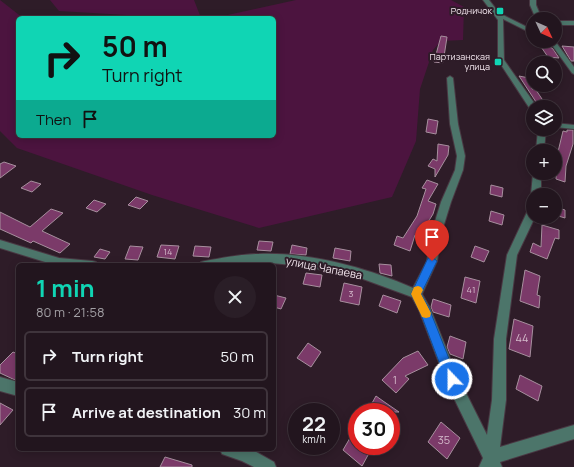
<!DOCTYPE html>
<html lang="en">
<head>
<meta charset="utf-8">
<style>
  :root { --surface:#22151e; --page:#2a1e27; --text:#f1f3f6; --muted:#a29fa4; --line:#3f343c; --accent:#10d5b4 }
  body { margin:0; font-family:Manrope,sans-serif; background:var(--page); color:var(--text); height:100vh; display:flex; flex-direction:column; font-size:15px; white-space:nowrap }
  * { box-sizing:border-box; margin:0 }
  p { font-size:13px; color:var(--muted) }
  .icon { flex:none; width:22px; height:22px; fill:none; stroke:currentColor; stroke-width:2; stroke-linecap:round; stroke-linejoin:round }
  .map { position:relative; flex:1; overflow:hidden }
  .panel { position:absolute; left:16px; top:263px; width:260px; height:188px; display:flex; flex-direction:column; background:var(--surface); border-radius:6px; box-shadow:0 2px 10px #0003,0 0 0 1px var(--line) }
  .panel>* { flex:none }
  .banner { position:absolute; left:16px; top:16px; width:260px; height:122px; border-radius:6px; box-shadow:0 2px 10px #0003,0 0 0 1px var(--line); background:#10d5b4; color:#111; overflow:hidden }
  .needle { width:26px; rotate:134deg }
  .buttons { position:absolute; left:526px; top:12px; display:grid; gap:8px }
  .buttons a { display:grid; place-items:center; width:36px; height:36px; border-radius:50%; background:var(--surface); box-shadow:0 2px 10px #0003,0 0 0 1px var(--line); font-size:20px }
  .speed { position:absolute; left:288px; top:403px; display:flex; gap:8px; font-size:20px; font-weight:700; text-align:center }
  .speed>* { display:grid; place-content:center; width:52px; height:52px; border-radius:50%; background:var(--surface); box-shadow:0 2px 10px #0003,0 0 0 1px var(--line); line-height:1 }
  .speed small { font-size:10px; font-weight:400 }
  .speed .limit { border:6px solid #d22; background:#fff; color:#111 }
  .pin { position:absolute; display:grid; place-items:center; width:34px; height:34px; color:#fff; margin:-41px -17px; border-radius:50% 50% 50% 0; rotate:-45deg; box-shadow:0 0 4px #0007 }
  .pin .icon { rotate:45deg }
  .me { position:absolute; width:44px; margin:-22px; rotate:338deg; stroke-linejoin:round; filter:drop-shadow(0 0 3px #0008) }
  .turn { display:flex; align-items:center; gap:14px; height:84px; padding:0 20px; font-size:18px }
  .turn .icon { width:52px; height:52px; stroke-width:2.5 }
  .turn b { display:block; font-size:28px; line-height:34px }
  .then { display:flex; align-items:center; height:38px; padding:0 20px; background:#0003; gap:8px; font-size:15px }
  .round { display:grid; place-items:center; flex:none; width:42px; height:42px; border-radius:21px; background:var(--page) }
  .headline { display:flex; align-items:center; justify-content:space-between; height:68px; padding:0 20px }
  h1 { font-size:24px; font-weight:700; line-height:30px; color:var(--accent) }
  ul { padding:0; list-style:none }
  li { display:flex; align-items:center; gap:12px; height:50px; margin:0 8px 6px; padding:0 12px; border:2px solid var(--line); border-radius:6px }
  li div { flex:1 }
  li b { display:block; font-size:15px }
  li em { font-style:normal }
  .map>svg:first-child { display:block }
  .green { fill:#4c143f }
  .building { fill:#7b3a69; stroke:#a78f9e }
  .lines { fill:none; stroke-linecap:round; stroke-linejoin:round }
  .minor-casing { stroke:#493843; stroke-width:2 }
  .minor { fill:#4c756a; fill-rule:evenodd }
  .route { fill:#1a73e8; stroke:#114b97 }
  .slow { fill:#f59e0b }
  .poi-dot { fill:#10d5b4; stroke:#2e1c28; stroke-width:1.5 }
  .labels { text-anchor:middle; stroke-width:4; stroke-linejoin:round; paint-order:stroke }
  .far-poi-label { font-size:9px; fill:#f1e4ec; stroke:#2e1c28; text-anchor:end }
  .number-label { font-size:9px; fill:#d4bacb }
  .street-label { font-size:11px; fill:#f1e4ec; stroke:#2e1c28 }
  .near-number-label { font-size:11px; fill:#d4bacb }
</style>
</head>
<body>
<div class="map">
<svg width="574" height="467" viewBox="0 0 574 467">
  <rect width="100%" height="100%" fill="#2e1c28"/>
  <!-- green -->
  <g class="green">
    <polygon points="0,0 23,18 18,18 18,136 274,136 274,18 214,18 296,0 451,0 464,7 463,40 441,41 433,50 420,89 416,141 392,197 259,228 152,195 17,148 0,131"/>
    <polygon points="50,0 194,0 201,18 123,18 126,15 59,11"/>
  </g>
  <!-- building -->
  <g class="building">
    <polygon points="441,36 447,37 443,63 434,62"/>
    <polygon points="537,41 542,41 553,49 559,58 548,57"/>
    <polygon points="562,46 574,47 574,61 571,61"/>
    <polygon points="519,76 529,78 532,89 536,90 546,105 538,105"/>
    <polygon points="428,119 438,121 436,134 426,132"/>
    <polygon points="567,130 573,130 573,144 566,166 565,182 556,179 557,156 563,131 567,132"/>
    <polygon points="438,144 449,146 448,155 435,177 435,169 428,166 433,159 437,161"/>
    <polygon points="4,162 16,166 0,178 0,164"/>
    <polygon points="427,180 438,184 428,201 436,204 433,214 419,237 415,235 410,251 394,245 397,236 403,238 417,216 426,189 422,188"/>
    <polygon points="31,181 41,184 32,192 21,188"/>
    <polygon points="491,185 503,188 502,197 490,194"/>
    <polygon points="136,197 148,201 140,209 128,205"/>
    <polygon points="94,200 106,204 97,212 86,208"/>
    <polygon points="555,207 565,210 565,218 555,215"/>
    <polygon points="51,209 63,213 42,231 70,244 60,253 33,241 31,243 0,229 0,212 30,227"/>
    <polygon points="491,211 504,215 502,225 489,221"/>
    <polygon points="542,225 559,230 559,239 555,238 547,259 530,252 533,243 541,247"/>
    <polygon points="259,241 273,242 271,251 257,250"/>
    <polygon points="161,245 179,246 175,259 157,257"/>
    <polygon points="292,245 307,248 306,255 290,254"/>
    <polygon points="130,246 143,247 138,260 125,259"/>
    <polygon points="195,246 211,247 209,257 193,256"/>
    <polygon points="475,246 489,251 484,262 471,257"/>
    <polygon points="335,248 351,251 350,261 333,258"/>
    <polygon points="100,249 110,252 105,259 94,257"/>
    <polygon points="379,264 391,265 392,276 380,273"/>
    <polygon points="525,270 540,276 537,295 540,296 539,308 520,301"/>
    <polygon points="306,273 322,275 320,287 303,284"/>
    <polygon points="465,277 480,281 476,303 461,298"/>
    <polygon points="344,283 362,287 359,305 340,301"/>
    <polygon points="274,295 286,298 281,309 274,307"/>
    <polygon points="383,295 401,301 397,313 379,306"/>
    <polygon points="433,299 451,305 449,317 433,312 431,307"/>
    <polygon points="514,319 533,326 530,357 509,349"/>
    <polygon points="450,336 466,342 463,359 450,354 447,347"/>
    <polygon points="308,343 321,352 311,367 297,358"/>
    <polygon points="418,351 428,365 405,376 409,379 396,393 382,380 403,358"/>
    <polygon points="13,352 18,354 18,377 15,380 0,373 0,365"/>
    <polygon points="520,375 542,386 538,401 516,389"/>
    <polygon points="376,396 383,401 399,412 367,412"/>
    <polygon points="0,403 13,410 0,425"/>
    <polygon points="441,422 460,438 447,459 428,442"/>
    <polygon points="357,426 357,446 373,446 362,466 343,450"/>
    <polygon points="165,457 192,465 192,467 160,467"/>
  </g>
  <g class="lines">
    <!-- minor casing -->
    <g class="minor-casing">
      <g id="minor">
        <polygon points="483,0 489,0 499,13 533,30 533,34 503,19 504,60 537,107 533,107 533,109 530,109 498,60 498,20"/>
        <polygon points="530,0 536,0 536,5 542,19 536,19 530,5"/>
        <rect x="555" y="21" width="19" height="4"/>
        <polygon points="549,41 555,41 574,67 574,74 572,73"/>
        <path d="M450,76L453,78L458,124L465,156L463,170L451,202L442,231L437,261L422,294L430,308L457,375L487,435L492,400L494,339L507,255L528,210L533,207V217H535L517,255L506,339V400L500,447L574,425V439L500,462L502,467H479L483,458L447,384L419,310L412,297L363,279L304,266L260,262L232,265H200L201,262L205,261C223,258 241,254 259,254C309,252 368,268 413,288L427,261L432,231L441,202L455,170L457,156L450,124L447,78Z"/>
        <polygon points="555,123 574,125 574,129 555,127"/>
        <polygon points="538,129 546,129 544,151 536,151"/>
        <polygon points="533,173 541,173 541,195 533,195 533,197 531,195"/>
        <polygon points="0,240 59,258 92,261 96,262 97,265 55,265 0,248"/>
        <polygon points="0,377 18,382 18,396 0,391"/>
        <polygon points="220,449 251,449 274,462 276,467 254,467 242,461 222,454"/>
      </g>
    </g>
    <!-- minor -->
    <use href="#minor" class="minor"/>
  </g>
  <!-- route -->
  <polygon class="route" points="432,257 437,261 421,294 429,308 457,379 456,383 452,385 447,383 419,309 411,294 428,258"/>
  <!-- slow -->
  <polygon class="slow" points="418,286 421,287 423,290 421,294 431,313 430,317 426,318 422,317 411,294 414,287"/>
  <!-- markers -->
  <g class="poi-dot">
    <rect x="496" y="7" width="8" height="8" rx="2"/>
    <rect x="494" y="58" width="8" height="8" rx="2"/>
  </g>
  <g class="labels">
    <!-- far-poi labels -->
    <g class="far-poi-label">
      <text x="492" y="14">Родничок</text>
      <text x="490" y="60">Партизанская<tspan x="490" dy="10">улица</tspan></text>
    </g>
    <!-- number labels -->
    <g class="number-label">
      <text x="168" y="255">14</text>
      <text x="471" y="293">41</text>
      <text x="351" y="297">3</text>
    </g>
    <!-- street labels -->
    <g class="street-label">
      <text transform="translate(324 268) rotate(11)" y="4">улица Чапаева</text>
    </g>
    <!-- near-number labels -->
    <g class="near-number-label">
      <text x="522" y="342">44</text>
      <text x="395" y="384">1</text>
      <text x="444" y="444">35</text>
    </g>
  </g>
</svg>
<div class="buttons">
<a><svg class="needle" viewBox="-14 -14 28 28"><path d="M0-13l5 13h-10z" fill="#e53935"/><path d="M0 13l5-13h-10z" fill="#a29fa4"/></svg></a>
<a><svg class="icon" aria-label="search" viewBox="0 0 24 24"><circle cx="10" cy="10" r="6"/><path d="M15 15l6 6"/></svg></a>
<a><svg class="icon" aria-label="layers" viewBox="0 0 24 24"><path d="M12 4l9 5-9 5-9-5zM3 14l9 5 9-5"/></svg></a>
<a>+</a>
<a>−</a>
</div>
<div class="speed"><div>22<small>km/h</small></div><div class="limit">30</div></div>
<div class="pin" style="left:432px;top:261px;background:#d93025"><svg class="icon" aria-label="arrive" viewBox="0 0 24 24"><path d="M6 21V4h12l-3 4 3 4H6"/></svg></div>
<svg class="me" style="left:452px;top:379px" viewBox="-20 -20 40 40"><circle r="17" fill="#1a73e8" stroke="#fff" stroke-width="3"/><path d="M0-11L8 9 0 5-8 9z" fill="#fff"/></svg>
<div class="banner">
<div class="turn"><svg class="icon" aria-label="right" viewBox="0 0 24 24"><path d="M7 20v-9h11M14 6l5 5-5 5"/></svg><div><b>50 m</b>Turn right</div></div>
<div class="then">Then<svg class="icon" aria-label="arrive" viewBox="0 0 24 24"><path d="M6 21V4h12l-3 4 3 4H6"/></svg></div>
</div>
<section class="panel">
<div class="headline"><div><h1>1 min</h1><p>80 m · 21:58</p></div><a class="round"><svg class="icon" aria-label="close" viewBox="0 0 24 24"><path d="M6 6l12 12M18 6L6 18"/></svg></a></div>
<ul>
<li><svg class="icon" aria-label="right" viewBox="0 0 24 24"><path d="M7 20v-9h11M14 6l5 5-5 5"/></svg><div><b>Turn right</b></div><em>50 m</em></li>
<li><svg class="icon" aria-label="arrive" viewBox="0 0 24 24"><path d="M6 21V4h12l-3 4 3 4H6"/></svg><div><b>Arrive at destination</b></div><em>30 m</em></li>
</ul>
</section>
</div>
</body>
</html>
